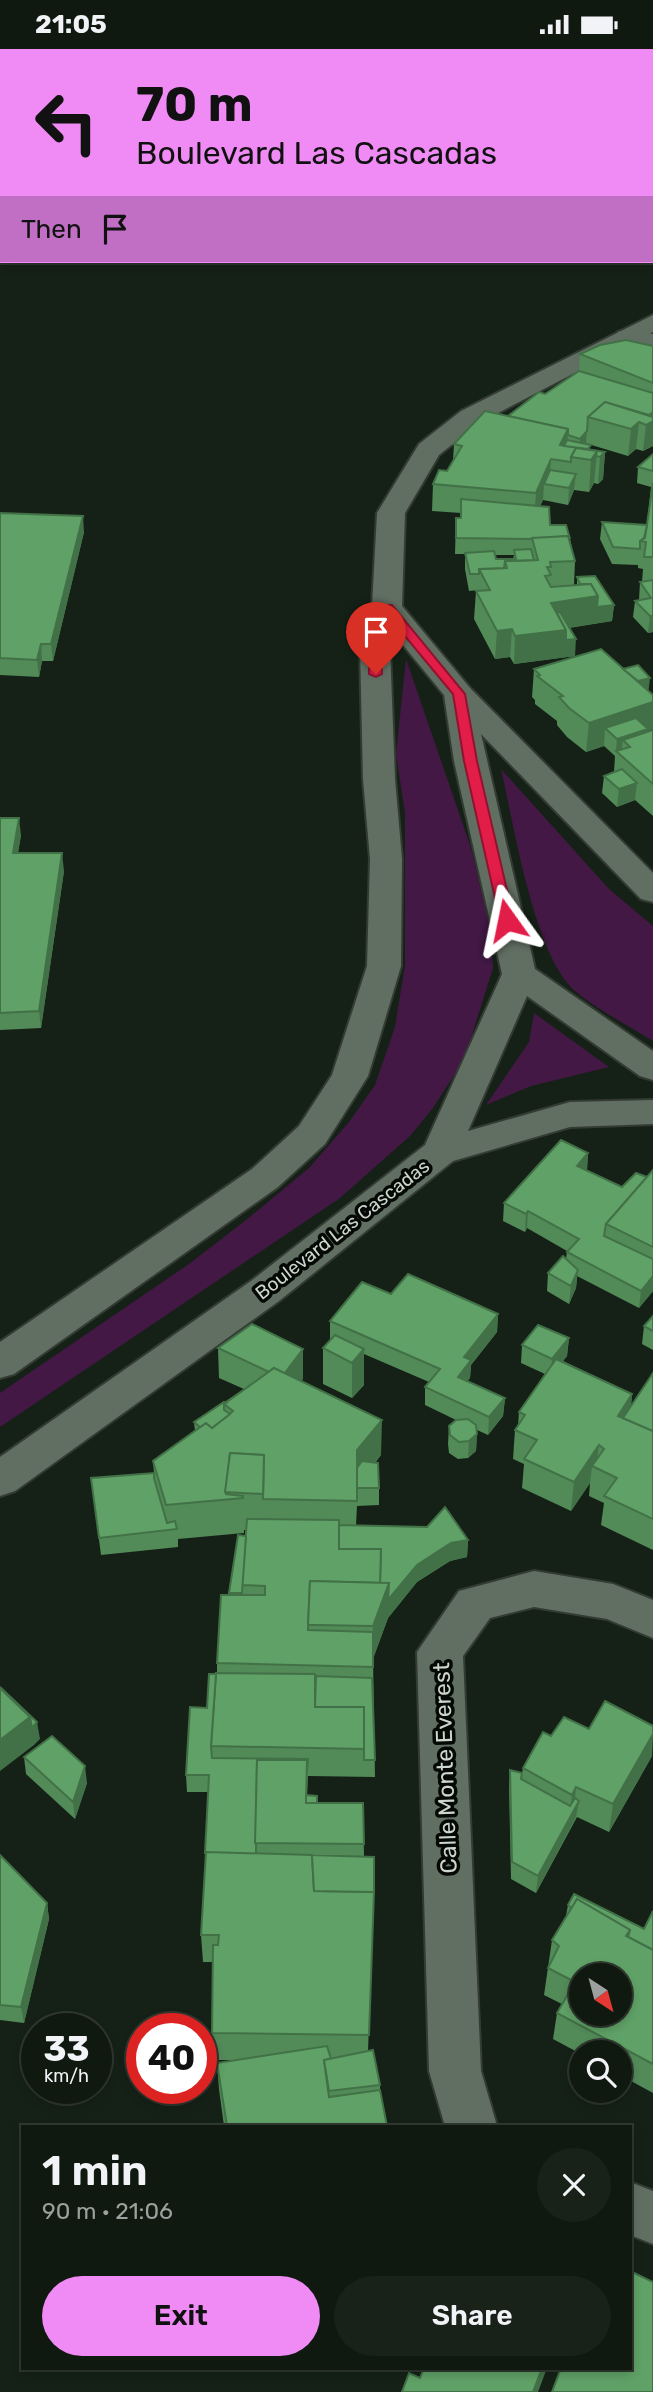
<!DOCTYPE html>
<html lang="en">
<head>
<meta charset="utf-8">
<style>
  :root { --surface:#101910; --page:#192219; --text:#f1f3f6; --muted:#9ca09f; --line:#303830; --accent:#f08bf5 }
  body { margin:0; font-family:Rubik,sans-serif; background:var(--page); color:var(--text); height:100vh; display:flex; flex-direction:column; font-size:26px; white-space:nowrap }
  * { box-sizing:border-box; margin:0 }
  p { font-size:23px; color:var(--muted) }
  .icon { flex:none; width:38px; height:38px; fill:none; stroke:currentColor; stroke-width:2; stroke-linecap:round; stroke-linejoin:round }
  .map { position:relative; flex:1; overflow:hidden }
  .drawer { position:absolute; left:21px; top:2076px; width:611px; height:245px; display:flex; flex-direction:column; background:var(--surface); border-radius:0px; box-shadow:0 4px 10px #0003,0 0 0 2px var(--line) }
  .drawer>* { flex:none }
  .guide { position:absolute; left:0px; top:0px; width:654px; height:214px; box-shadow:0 4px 10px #0003,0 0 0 2px var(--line); background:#f08bf5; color:#111; overflow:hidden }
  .needle { width:46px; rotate:144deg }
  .buttons { position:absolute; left:569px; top:1914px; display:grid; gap:14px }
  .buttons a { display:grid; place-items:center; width:63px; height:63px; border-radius:50%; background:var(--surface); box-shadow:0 4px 10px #0003,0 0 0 2px var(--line); font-size:35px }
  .speed { position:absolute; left:21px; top:1964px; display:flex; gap:14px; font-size:35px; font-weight:700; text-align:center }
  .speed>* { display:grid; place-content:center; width:91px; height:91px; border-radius:50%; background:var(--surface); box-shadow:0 4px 10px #0003,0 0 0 2px var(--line); line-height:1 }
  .speed small { font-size:18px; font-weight:400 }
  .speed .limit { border:10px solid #d22; background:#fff; color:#111 }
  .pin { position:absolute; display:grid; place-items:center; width:60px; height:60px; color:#fff; margin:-72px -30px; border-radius:50% 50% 50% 0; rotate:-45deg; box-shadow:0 0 7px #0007 }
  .pin .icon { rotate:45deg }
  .me { position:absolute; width:77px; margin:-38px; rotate:348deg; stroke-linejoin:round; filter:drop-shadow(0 0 5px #0008) }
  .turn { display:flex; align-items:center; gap:24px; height:147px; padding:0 21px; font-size:32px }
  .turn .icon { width:91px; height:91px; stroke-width:2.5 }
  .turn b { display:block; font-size:49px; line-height:60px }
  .then { display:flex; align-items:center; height:66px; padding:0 21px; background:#0003; gap:14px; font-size:26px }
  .round { display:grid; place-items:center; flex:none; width:74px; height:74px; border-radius:37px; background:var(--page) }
  .summary { display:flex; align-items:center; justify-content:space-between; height:119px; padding:0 21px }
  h1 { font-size:42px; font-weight:600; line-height:52px }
  .primary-button { display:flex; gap:14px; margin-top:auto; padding:14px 21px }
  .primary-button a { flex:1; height:80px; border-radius:42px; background:var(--accent); color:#111; font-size:28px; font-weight:600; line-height:80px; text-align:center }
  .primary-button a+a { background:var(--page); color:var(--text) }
  .status { display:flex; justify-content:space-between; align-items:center; height:49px; padding:0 35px; background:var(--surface); direction:ltr }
  .status svg { height:19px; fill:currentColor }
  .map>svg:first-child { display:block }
  .green { fill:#431845 }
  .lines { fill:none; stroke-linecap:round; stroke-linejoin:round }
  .street-casing { stroke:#333b33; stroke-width:4 }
  .secondary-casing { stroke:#333b33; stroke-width:4 }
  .street { fill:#616f62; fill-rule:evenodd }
  .secondary { fill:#616f62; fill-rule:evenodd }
  .wall { fill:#528a58; fill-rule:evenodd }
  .shaded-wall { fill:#427147 }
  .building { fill:#5fa166; stroke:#427147; stroke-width:2; fill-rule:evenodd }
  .route { fill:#e11d48; stroke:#92132f; stroke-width:2 }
  .labels { text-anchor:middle; stroke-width:7; stroke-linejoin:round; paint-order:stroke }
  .street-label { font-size:19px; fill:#cdd5cd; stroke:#050905 }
  .near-street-label { font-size:23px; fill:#cdd5cd; stroke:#050905 }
</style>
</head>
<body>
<div class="status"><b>21:05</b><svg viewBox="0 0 49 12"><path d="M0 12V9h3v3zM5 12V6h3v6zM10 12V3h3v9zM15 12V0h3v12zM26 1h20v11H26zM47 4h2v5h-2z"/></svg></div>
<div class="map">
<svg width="653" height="2343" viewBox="0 0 653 2343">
  <rect width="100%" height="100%" fill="#152116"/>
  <!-- green -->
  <g class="green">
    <polygon points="406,610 471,799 490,879 493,919 464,1011 433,1059 410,1087 340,1149 0,1378 0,1344 189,1215 246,1171 309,1119 349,1073 375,1036 395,978 405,916 405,764 396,705"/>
    <path d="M501,720L609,840L653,877V992C631,978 583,953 568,935C532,892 514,777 501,720Z"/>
    <polygon points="534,964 609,1018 531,1037 486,1056 529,993"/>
  </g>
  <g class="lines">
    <!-- street casing -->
    <g class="street-casing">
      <g id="street">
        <polygon points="86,0 227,0 227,1 87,2"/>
        <polygon points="627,280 653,285 653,301 618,293 614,288 618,283"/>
        <polygon points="534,1522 613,1535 653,1551 653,1589 607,1570 534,1558 490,1569 463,1607 481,2022 497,2077 445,2077 429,2022 417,1603 459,1542"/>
        <polygon points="630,2133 653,2142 653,2195 630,2186"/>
      </g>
    </g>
    <!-- secondary casing -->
    <g class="secondary-casing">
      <g id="secondary">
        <polygon points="527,0 550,0 551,2 528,2"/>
        <polygon points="653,266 653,283 479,374 439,406 405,464 402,557 470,639 653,824 653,853 641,850 481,685 535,920 653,1002 653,1031 640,1027 527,947 468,1082 570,1053 653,1051 653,1075 570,1078 453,1112 279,1252 15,1442 0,1447 0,1408 251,1232 425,1096 502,925 454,712 444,646 394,585 390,599 395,730 402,810 401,917 368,1027 325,1095 278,1138 14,1325 0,1329 0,1293 252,1120 299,1077 332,1026 367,917 370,810 363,730 360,599 372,558 377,464 419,395 461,362"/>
      </g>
    </g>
    <!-- street -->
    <use href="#street" class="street"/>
    <!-- secondary -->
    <use href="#secondary" class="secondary"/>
  </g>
  <!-- wall -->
  <g class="wall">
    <polygon points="568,0 622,0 613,2 571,2"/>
    <rect x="0" y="6" width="2" height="57"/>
    <path d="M653,297V397L643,402L636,400L628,407L588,395L591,401L605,403L603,430L598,435L594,434L589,443L574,441L568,456L543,451L540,457L550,476L570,490L575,512L574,536H577V528L614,556L612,572L569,579L575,607L514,615L510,608L495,610L474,570L476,542L478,541L469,542L465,520V505H455L456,469H461V464L432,462L433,435L447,422L453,412L454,395L508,367L545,345L579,322L580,305ZM495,506H514L513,510H496Z"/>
    <polygon points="653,405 653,583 648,584 633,568 635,552 639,551 640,533 642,533 643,520 638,519 638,516 612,515 600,490 602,473 647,476 651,438 637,434 638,418"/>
    <polygon points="0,464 84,483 53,612 42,612 39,628 0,626"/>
    <polygon points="534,620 649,642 648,683 653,681 653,767 635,751 617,758 602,744 604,727 614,723 615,707 604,697 586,703 567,688 557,676 557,672 535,655 535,651 532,648"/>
    <polygon points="0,769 21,786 18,804 64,822 41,979 0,981"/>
    <polygon points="588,1104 587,1121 622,1138 647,1128 653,1121 653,1242 639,1259 577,1227 576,1239 569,1255 547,1242 548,1224 566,1210 567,1202 527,1179 525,1183 503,1172 504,1154"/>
    <polygon points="391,1245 498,1265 497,1283 471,1316 470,1329 467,1332 505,1349 503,1367 488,1386 477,1381 476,1402 468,1409 458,1410 449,1404 448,1395 449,1377 456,1371 425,1356 425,1338 429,1333 364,1305 364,1336 352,1349 323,1335 323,1299 331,1290 330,1290 330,1272"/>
    <polygon points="653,1267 653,1301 642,1295 644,1277"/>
    <polygon points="569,1289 567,1307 563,1312 632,1345 631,1358 653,1324 653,1501 601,1476 604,1454 589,1447 590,1434 571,1462 522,1439 524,1415 513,1410 515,1381 518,1377 519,1363 545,1325 521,1314 522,1296"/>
    <polygon points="218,1299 303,1300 303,1330 301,1332 381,1406 375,1414 379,1439 379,1456 357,1457 356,1476 468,1491 467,1508 450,1512 417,1533 388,1569 373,1610 375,1728 308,1727 307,1746 317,1754 363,1754 364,1807 373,1870 368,2002 380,2036 380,2041 387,2077 224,2077 219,2040 217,2014 237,2011 214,2011 212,1984 213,1913 203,1913 201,1886 206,1816 205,1804 208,1743 187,1743 186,1726 217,1624 217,1614 229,1544 246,1487 246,1481 244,1481 244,1484 178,1490 178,1498 101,1506 91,1429 154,1424 153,1412 195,1382 194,1373 244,1340 219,1329"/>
    <polygon points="589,1680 652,1707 609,1783 577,1768 536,1844 511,1830 509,1738 510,1721 522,1724 523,1719 551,1687"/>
    <polygon points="24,1708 87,1734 75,1770 26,1725"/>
    <polygon points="0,1806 47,1854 49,1870 24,1974 0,1971"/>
    <polygon points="568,1856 644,1880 653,1862 653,2044 620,2026 620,2004 581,2004 581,2005 553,1990 557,1964 562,1955 544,1946 552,1891 566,1867"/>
  </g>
  <!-- shaded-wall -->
  <g class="shaded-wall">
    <polygon points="589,0 622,0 613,2 589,2"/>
    <polygon points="653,363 653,397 643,402 646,376 640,374"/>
    <polygon points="639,373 636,400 628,407 631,380"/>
    <polygon points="568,380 567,401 560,396"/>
    <polygon points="587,382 586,395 588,395 578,404 580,390"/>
    <polygon points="597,402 594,434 589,443 591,411"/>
    <polygon points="605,403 603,430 598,435 600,408"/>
    <polygon points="551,410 549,436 544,435 543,451 534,471 536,444"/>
    <polygon points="576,425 574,441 568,456 569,439"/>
    <polygon points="83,467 84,483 53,612 51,595"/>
    <polygon points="598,547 614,556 612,572 559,580 551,554"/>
    <polygon points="650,567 653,567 653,583 648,584"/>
    <polygon points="512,580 510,608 495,610 497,582"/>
    <polygon points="566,581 576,590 575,607 514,615 515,587"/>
    <polygon points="41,595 42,612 39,628 37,611"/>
    <polygon points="650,629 648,646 628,636"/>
    <polygon points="653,653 653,680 648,682 646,697 630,698 623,691 621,705 616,702 617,690 605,679 604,697 586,703 589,674"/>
    <polygon points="637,734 635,751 617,758 619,740"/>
    <polygon points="19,769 21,786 15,821 13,804"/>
    <polygon points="62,804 64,822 41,979 39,962"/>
    <polygon points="588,1104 587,1121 577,1117"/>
    <polygon points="528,1162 527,1179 525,1183 526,1165"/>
    <polygon points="578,1221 576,1239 569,1255 571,1237"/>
    <polygon points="653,1227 653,1242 639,1259 641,1242"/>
    <polygon points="498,1265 497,1283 471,1316 470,1329 457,1345 458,1328 464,1308"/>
    <polygon points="569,1289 567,1307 551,1328 552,1310"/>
    <polygon points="303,1300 303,1330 282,1358 281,1329"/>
    <polygon points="364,1300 364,1336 352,1349 352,1314"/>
    <polygon points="632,1345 629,1375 618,1367"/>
    <polygon points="505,1349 503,1367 488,1386 489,1368"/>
    <polygon points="382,1371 381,1406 356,1436 357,1401"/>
    <polygon points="477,1385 476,1402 468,1409 469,1392"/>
    <polygon points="599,1396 596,1419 592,1417 590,1434 571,1462 574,1433"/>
    <polygon points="468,1491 467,1508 450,1512 417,1533 388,1569 372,1612 373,1577 389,1534 451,1494"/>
    <polygon points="30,1668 37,1673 40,1690 34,1696 0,1722 0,1691"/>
    <polygon points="653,1685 652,1707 609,1783 613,1755"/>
    <polygon points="85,1717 87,1734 75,1770 73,1753"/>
    <polygon points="576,1738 574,1761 579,1752 576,1768 536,1844 538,1827 569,1769 572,1746"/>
    <polygon points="47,1854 49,1870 24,1974 21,1958"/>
    <polygon points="542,2319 547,2319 538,2343 533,2343"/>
  </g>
  <!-- building -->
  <g class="building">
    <polygon points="114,0 154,0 153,2 113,2"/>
    <rect x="0" y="12" width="2" height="27"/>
    <polygon points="626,291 653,297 653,334 580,305 600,296"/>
    <polygon points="579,322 653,344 653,363 649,366 605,353 588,368 587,382 580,390 568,386 568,380 508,367 539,343 545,345"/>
    <polygon points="605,353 653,368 653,372 646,376 639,373 631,380 588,368"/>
    <polygon points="485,362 568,380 560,396 605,403 600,408 596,407 597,402 576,399 571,408 571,413 551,410 536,444 433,435 439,421 447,422 462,397 454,395"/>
    <polygon points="567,391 591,396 588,400 564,397"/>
    <polygon points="576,399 597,402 591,411 571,408"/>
    <polygon points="653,405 653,422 638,418"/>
    <polygon points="550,421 576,425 569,439 544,435"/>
    <polygon points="653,434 653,508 644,508 646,493 640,492 645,489"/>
    <polygon points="461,450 549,458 550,476 566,476 570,490 568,487 532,490 456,489 456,469 461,469"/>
    <polygon points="0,464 83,467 51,595 41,595 37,611 0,609"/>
    <polygon points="602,473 647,476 644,489 640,492 640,500 613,498"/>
    <polygon points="568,487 575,512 550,513 551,518 547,518 551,526 545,527 551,538 591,535 598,547 551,554 566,581 515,587 512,580 497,582 476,542 490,541 479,520 507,519 505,512 538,511 532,489"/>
    <polygon points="531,500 534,511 505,512 504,519 479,520 479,525 470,525 465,504 494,502 496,510 516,510 514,501"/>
    <polygon points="595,527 614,556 597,558 598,547 591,535 580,535 577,528"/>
    <polygon points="653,531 653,567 650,567 635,552 651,549 640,533"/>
    <polygon points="560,563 576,590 566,591 566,581 557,564"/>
    <polygon points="601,600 653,646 653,653 589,674 569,659 559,648 563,647 537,627 540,626 534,620"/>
    <polygon points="638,616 650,629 638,632 623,620"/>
    <polygon points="636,669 648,680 617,690 605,679"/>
    <polygon points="653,681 653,735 616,702 630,698 623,691"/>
    <polygon points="622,720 637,734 619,740 604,727"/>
    <polygon points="0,769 19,769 13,804 62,804 39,962 0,964"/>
    <polygon points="561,1091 588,1104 577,1117 622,1138 636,1124 647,1128 606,1175 604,1187 653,1210 653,1227 641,1242 567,1203 579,1190 528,1162 526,1165 504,1154"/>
    <polygon points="653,1121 653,1198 606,1175"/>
    <polygon points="563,1207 578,1221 571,1237 548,1224"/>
    <polygon points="408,1225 498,1265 464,1308 471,1311 458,1328 505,1349 489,1368 425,1338 440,1320 330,1272 362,1233 391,1245"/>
    <polygon points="653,1267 653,1282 644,1277"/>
    <polygon points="252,1275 303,1300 284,1325 274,1319 269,1323 218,1299"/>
    <polygon points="538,1276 569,1289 552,1310 522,1296"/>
    <polygon points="335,1286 364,1300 352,1314 323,1299"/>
    <polygon points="556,1310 632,1345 618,1367 653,1382 653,1470 604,1447 617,1429 592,1417 604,1400 599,1396 574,1433 524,1410 537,1391 515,1381 525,1366 519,1363"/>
    <polygon points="274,1319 382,1371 357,1401 357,1452 263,1450 264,1406 230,1404 226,1445 243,1447 243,1449 166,1456 153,1412 206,1374 212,1379 233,1362 224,1355"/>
    <polygon points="653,1324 653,1382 623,1369"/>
    <polygon points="224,1353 226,1354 224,1355 224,1361 230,1365 212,1379 206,1374 200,1378 194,1373"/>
    <polygon points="468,1370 476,1376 477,1385 469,1392 459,1393 450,1386 449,1377 456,1371"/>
    <polygon points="230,1404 264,1406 263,1445 225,1443"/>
    <polygon points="362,1412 378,1414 379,1439 357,1439 357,1419"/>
    <polygon points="154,1424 154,1429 167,1474 175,1472 177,1480 99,1489 91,1429"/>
    <polygon points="445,1458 468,1491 451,1494 417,1516 388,1551 389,1534 380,1534 381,1500 339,1500 339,1476 427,1478"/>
    <polygon points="247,1470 339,1471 339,1500 381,1500 380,1534 310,1532 308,1581 373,1583 373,1618 217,1614 221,1546 265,1546 265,1537 242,1536"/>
    <polygon points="238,1486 246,1487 242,1544 229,1544"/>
    <polygon points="310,1532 389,1534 373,1577 316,1576 308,1576"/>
    <polygon points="216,1624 315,1625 315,1658 364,1658 364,1700 211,1697"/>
    <polygon points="209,1625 216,1625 211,1697 212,1709 308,1710 307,1722 307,1711 257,1711 256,1805 205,1804 209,1726 186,1726 190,1658 207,1659"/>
    <polygon points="316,1627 372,1629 375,1711 364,1711 364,1658 315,1658"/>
    <polygon points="0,1638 37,1673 32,1679 30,1668"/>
    <polygon points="0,1639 30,1668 0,1691"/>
    <polygon points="605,1652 653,1677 653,1685 613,1755 576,1738 572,1746 523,1719 543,1683 551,1687 564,1668 589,1680"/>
    <polygon points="52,1687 85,1717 73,1753 24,1708"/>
    <polygon points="257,1711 307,1711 306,1754 363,1754 364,1795 255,1794"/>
    <polygon points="510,1721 522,1724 521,1730 570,1757 575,1749 579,1752 538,1827 512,1813"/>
    <polygon points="306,1746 317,1747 317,1754 306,1754"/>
    <polygon points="206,1803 312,1806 314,1842 374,1843 369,1986 212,1984 213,1896 218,1896 219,1886 201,1886"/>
    <polygon points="0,1806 47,1854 21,1958 0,1956"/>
    <polygon points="310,1806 374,1808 374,1843 314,1842 312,1806"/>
    <polygon points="574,1845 644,1880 653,1862 653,1901 628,1888 630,1881 577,1850 572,1859 568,1856"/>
    <path d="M577,1850L630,1881L626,1887L653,1901V2015L557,1964L575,1933L548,1919L559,1897L552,1891ZM581,1927H620V1965H581Z"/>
    <polygon points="327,1997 331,2010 324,2011 329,2048 380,2041 387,2077 227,2077 217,2014"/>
    <polygon points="373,2001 380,2036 329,2042 324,2011"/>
    <polygon points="630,2222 653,2233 653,2343 552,2343 561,2319 630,2319"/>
    <polygon points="424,2319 542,2319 533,2343 402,2343 409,2324 420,2329"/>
  </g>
  <!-- route -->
  <polygon class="route" points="383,556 392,556 465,645 477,712 514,871 512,874 507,875 500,871 464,712 453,645 390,569 381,598 382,625 376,628 369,625 369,598"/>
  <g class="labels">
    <!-- street labels -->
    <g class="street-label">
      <text transform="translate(342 1180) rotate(-38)" y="7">Boulevard Las Cascadas</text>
    </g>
    <!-- near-street labels -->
    <g class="near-street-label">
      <text transform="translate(445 1719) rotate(-92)" y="8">Calle Monte Everest</text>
    </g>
  </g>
</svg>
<div class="buttons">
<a><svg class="needle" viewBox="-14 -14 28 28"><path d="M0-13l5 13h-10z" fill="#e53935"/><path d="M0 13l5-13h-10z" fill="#9ca09f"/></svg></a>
<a><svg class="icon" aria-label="search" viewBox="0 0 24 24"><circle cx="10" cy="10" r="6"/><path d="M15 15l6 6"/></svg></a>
</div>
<div class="speed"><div>33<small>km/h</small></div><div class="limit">40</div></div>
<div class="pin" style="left:376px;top:625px;background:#d93025"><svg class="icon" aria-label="arrive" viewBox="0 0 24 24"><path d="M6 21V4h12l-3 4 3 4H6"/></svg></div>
<svg class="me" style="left:507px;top:871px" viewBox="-20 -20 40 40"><path d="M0-17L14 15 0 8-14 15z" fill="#e11d48" stroke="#fff" stroke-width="4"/></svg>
<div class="guide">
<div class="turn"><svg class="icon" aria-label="left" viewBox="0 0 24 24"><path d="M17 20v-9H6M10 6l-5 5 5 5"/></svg><div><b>70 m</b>Boulevard Las Cascadas</div></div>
<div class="then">Then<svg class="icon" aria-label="arrive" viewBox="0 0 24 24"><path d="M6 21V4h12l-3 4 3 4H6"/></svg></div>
</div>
<section class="drawer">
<div class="summary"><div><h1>1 min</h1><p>90 m · 21:06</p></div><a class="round"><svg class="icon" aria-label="close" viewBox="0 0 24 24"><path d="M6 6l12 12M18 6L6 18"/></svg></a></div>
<div class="primary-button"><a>Exit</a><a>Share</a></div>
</section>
</div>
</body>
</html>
